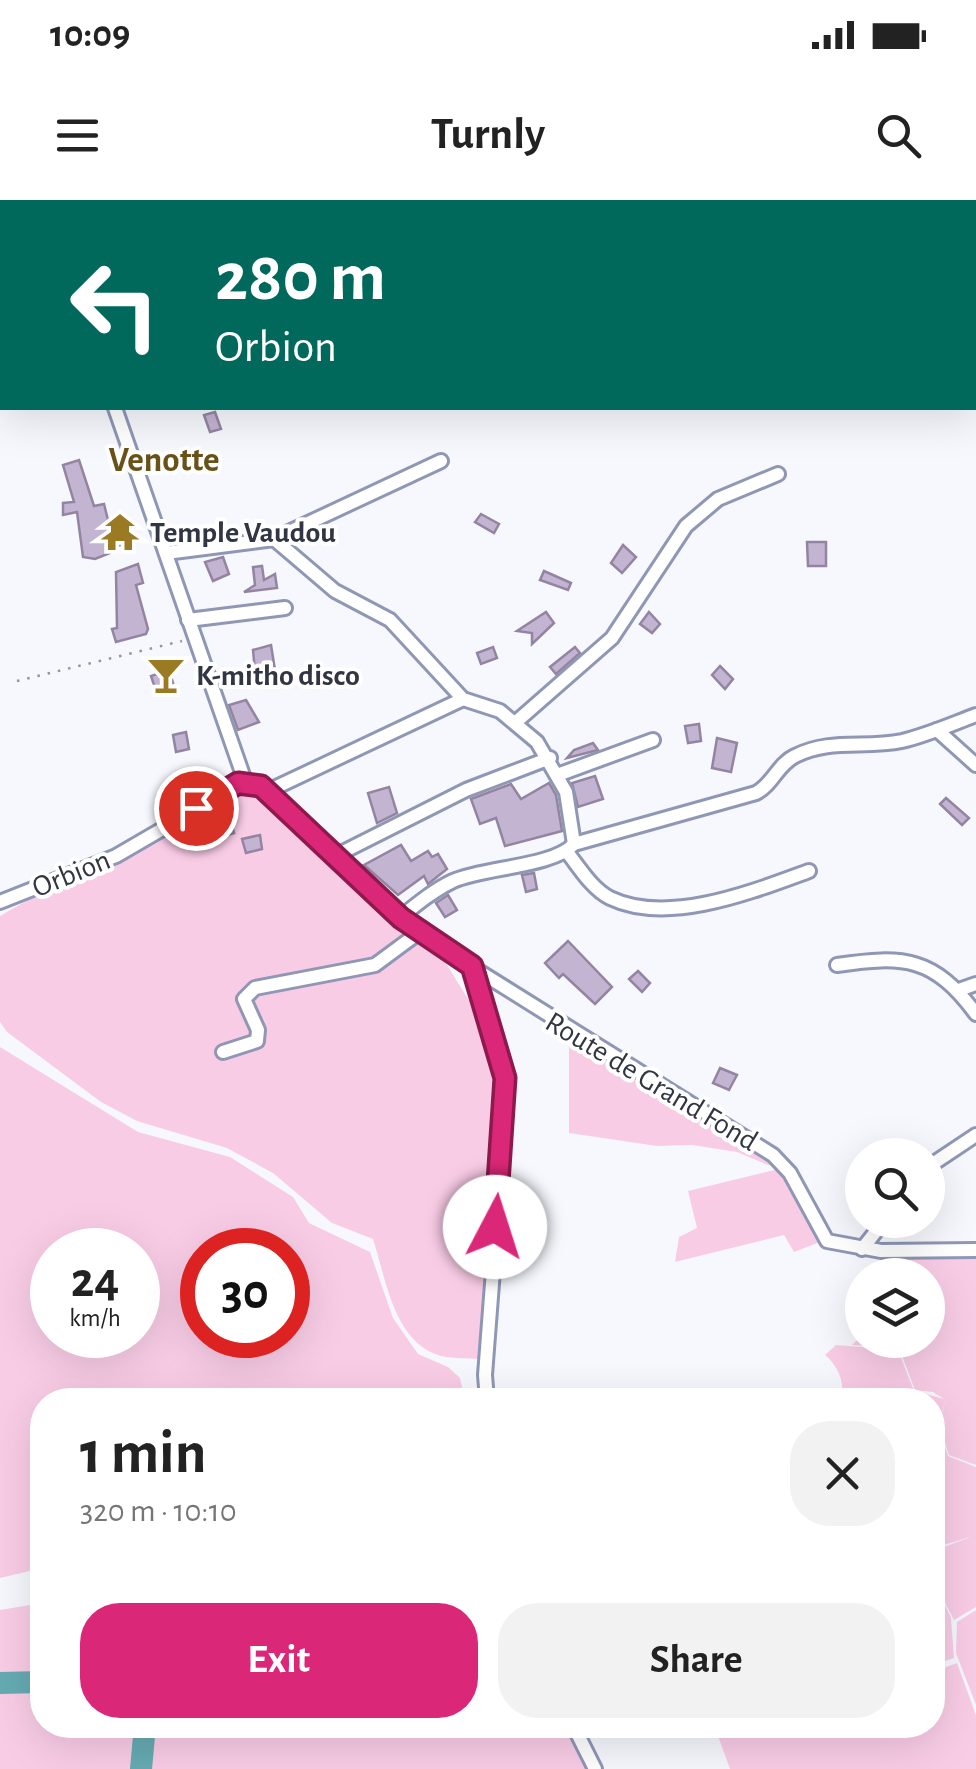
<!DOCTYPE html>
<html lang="en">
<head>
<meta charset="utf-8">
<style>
  :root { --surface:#fff; --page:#f2f2f2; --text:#222; --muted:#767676; --accent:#db2777 }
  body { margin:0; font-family:"Alegreya Sans",sans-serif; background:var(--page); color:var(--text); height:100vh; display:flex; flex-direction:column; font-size:38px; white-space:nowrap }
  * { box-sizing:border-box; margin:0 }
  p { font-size:32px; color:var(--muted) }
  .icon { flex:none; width:55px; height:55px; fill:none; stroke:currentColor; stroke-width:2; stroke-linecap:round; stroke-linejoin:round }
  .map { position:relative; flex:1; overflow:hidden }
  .sheet { position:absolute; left:30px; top:1188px; width:915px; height:350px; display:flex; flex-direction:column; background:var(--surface); border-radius:40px; box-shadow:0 10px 40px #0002 }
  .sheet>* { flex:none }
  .hud { position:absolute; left:0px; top:0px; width:978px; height:210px; box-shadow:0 10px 40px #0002; background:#00695c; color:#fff; overflow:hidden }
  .buttons { position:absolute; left:845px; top:938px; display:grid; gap:20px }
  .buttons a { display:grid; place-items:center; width:100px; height:100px; border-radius:50%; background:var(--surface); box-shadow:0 10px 40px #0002; font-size:50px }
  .speed { position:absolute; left:30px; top:1028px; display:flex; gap:20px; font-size:50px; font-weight:700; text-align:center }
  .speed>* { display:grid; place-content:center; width:130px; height:130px; border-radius:50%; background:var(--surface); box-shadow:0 10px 40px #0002; line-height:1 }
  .speed small { font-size:25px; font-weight:400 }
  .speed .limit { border:15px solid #d22; background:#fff; color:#111 }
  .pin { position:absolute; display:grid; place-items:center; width:85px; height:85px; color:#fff; margin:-42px; border:5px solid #fff; border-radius:50%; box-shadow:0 2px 10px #0007 }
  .me { position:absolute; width:110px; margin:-55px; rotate:5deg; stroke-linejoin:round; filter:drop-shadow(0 0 8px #0008) }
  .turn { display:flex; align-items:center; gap:35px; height:210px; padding:0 50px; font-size:45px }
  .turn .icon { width:130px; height:130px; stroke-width:2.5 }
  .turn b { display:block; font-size:70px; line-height:85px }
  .round { display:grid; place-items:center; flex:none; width:105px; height:105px; border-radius:40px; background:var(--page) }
  .summary { display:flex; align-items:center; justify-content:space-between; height:170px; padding:0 50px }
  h1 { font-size:60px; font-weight:700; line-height:75px }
  .primary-button { display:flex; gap:20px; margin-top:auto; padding:20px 50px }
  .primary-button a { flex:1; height:115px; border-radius:40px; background:var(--accent); color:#fff; font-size:40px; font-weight:700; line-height:115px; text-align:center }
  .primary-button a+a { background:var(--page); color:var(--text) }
  .status { display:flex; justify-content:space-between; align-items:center; height:70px; padding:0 50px; background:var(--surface); direction:ltr }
  .status svg { height:28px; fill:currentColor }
  header { display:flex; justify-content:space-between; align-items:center; height:130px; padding:0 50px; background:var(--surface); font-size:45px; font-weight:700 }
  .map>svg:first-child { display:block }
  .green { fill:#f9cce6; fill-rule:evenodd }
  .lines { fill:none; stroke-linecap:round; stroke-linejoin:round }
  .river { stroke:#66abb2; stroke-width:22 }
  .building { fill:#c3b4d2; stroke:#9385a2; stroke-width:2.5 }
  .minor-casing { stroke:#8f97b5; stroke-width:18 }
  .path { stroke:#92959e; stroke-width:2.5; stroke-dasharray:2.5 8; stroke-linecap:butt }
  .minor { stroke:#fff; stroke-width:12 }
  .route-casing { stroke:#8e194d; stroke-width:25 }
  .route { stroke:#db2777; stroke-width:18 }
  .labels { text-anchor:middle; stroke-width:8; stroke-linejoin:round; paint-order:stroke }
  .poi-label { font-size:30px; font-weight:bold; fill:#323642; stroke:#fff; text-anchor:start }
  .street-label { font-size:30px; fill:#323642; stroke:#fff }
  .quarter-label { font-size:35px; font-weight:bold; fill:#695218; stroke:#fff }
</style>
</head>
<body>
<div class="status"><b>10:09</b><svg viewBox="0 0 49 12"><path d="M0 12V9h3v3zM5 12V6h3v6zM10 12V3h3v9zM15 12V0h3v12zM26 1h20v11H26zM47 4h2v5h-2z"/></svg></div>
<header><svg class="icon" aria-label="menu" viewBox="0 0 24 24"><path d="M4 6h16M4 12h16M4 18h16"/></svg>Turnly<svg class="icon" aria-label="search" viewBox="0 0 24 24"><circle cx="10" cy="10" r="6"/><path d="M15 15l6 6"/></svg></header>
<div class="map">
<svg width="976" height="1569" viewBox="0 0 976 1569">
  <rect width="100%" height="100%" fill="#f6f8fe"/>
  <!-- green -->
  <g class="green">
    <path d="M229,584L262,590L405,718L447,765L494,841L501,893L484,1061L481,1159C468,1158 453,1159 441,1156C394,1143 386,1079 373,1039L332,1023L273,973L227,948L137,921L101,902L7,832L0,822V716Z"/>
    <polygon points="569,826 780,962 768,965 737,952 692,945 657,946 569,933"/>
    <path d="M0,847L138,932L230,957L293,997L309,1023L370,1052L393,1118L418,1154L448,1167L460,1178L465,1200H42V1368L0,1378ZM52,1050H138V1135H52ZM202,1050H288V1135H202Z"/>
    <polygon points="783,968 797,991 803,1015 820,1042 794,1052 784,1035 675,1062 679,1037 697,1028 688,991"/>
    <path d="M976,1049V1265L949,1255L939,1224L946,1199L938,1224L948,1256L976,1267V1407L954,1420L938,1389L951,1418L954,1458L933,1465V1351L971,1337L933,1348L932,1200H840C847,1185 837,1164 825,1155L836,1145L898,1150L914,1191L944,1199L933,1192L915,1190L899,1148L852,1145L862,1135V1140H928V1075H880L884,1054Z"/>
    <polygon points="42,1403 42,1525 567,1525 589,1569 0,1569 0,1410"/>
    <polygon points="976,1410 976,1505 956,1453 957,1422"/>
    <polygon points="957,1463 976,1515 976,1569 730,1569 714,1525 932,1525 933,1472"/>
  </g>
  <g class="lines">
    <!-- river -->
    <g class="river">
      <polyline points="0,1483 42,1482"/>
      <polyline points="141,1569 145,1525"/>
    </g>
  </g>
  <!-- building -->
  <g class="building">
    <polygon points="215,212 221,229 210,232 204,215"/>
    <polygon points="79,260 94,306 104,304 109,324 127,320 133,342 109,348 110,353 95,359 83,357 77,312 63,315 63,303 74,302 63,265"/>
    <polygon points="481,314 499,324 494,333 475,322"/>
    <polygon points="807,342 826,342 826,366 808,366"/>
    <polygon points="623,345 636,357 622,373 611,363"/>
    <polygon points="223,357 229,374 213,381 205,362"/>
    <polygon points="138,364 143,383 136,385 148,429 146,434 116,442 112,429 117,428 116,372"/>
    <polygon points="262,366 264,380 275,374 277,388 244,392 255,385 253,367"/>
    <polygon points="544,371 571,383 568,390 540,380"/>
    <polygon points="546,412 554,423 532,444 532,433 517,431"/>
    <polygon points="649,412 660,424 652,433 640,424"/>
    <polygon points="271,445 275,470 255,472 253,450"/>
    <polygon points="493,447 497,458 481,464 477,453"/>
    <polygon points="575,447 580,453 556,474 550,467"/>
    <polygon points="720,466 733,479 725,489 712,475"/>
    <polygon points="169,470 173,483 155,488 151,476"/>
    <polygon points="246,500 259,522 238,530 229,505"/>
    <polygon points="699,524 701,541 688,543 685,526"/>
    <polygon points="186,532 189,549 176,552 173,535"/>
    <polygon points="717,538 737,543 731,572 712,568"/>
    <polygon points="593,543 598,550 567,558 574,550"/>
    <polygon points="595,576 603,599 578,607 572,583"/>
    <polygon points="549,583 556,595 562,631 505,646 496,618 480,624 471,599 511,584 521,599"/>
    <polygon points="389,587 397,613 377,623 368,593"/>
    <polygon points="946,598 969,618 962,625 940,604"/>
    <polygon points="229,615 234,633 223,636 218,618"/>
    <polygon points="260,635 262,649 246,653 242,639"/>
    <polygon points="401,645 411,661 428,651 432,657 438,654 447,669 428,684 424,676 398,695 364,665"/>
    <polygon points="534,673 537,689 526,692 522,675"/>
    <polygon points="448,695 457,710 445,717 436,703"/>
    <polygon points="568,741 612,787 595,804 563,774 559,778 545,763"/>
    <polygon points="638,771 650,783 642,792 629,779"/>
    <polygon points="720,868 737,875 729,890 713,883"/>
  </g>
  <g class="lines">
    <!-- minor casing -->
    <g class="minor-casing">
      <g id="minor">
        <polyline points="55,0 56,2"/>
        <polyline points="133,2 141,0"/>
        <polyline points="804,2 807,0"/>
        <polyline points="115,208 245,581"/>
        <polyline points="274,339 335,391 390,420 463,499 500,511 537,542 566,592 574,644"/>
        <polyline points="166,353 274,339 441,261"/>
        <polyline points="188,420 285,408"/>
        <polyline points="516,522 612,438 686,326 718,299 778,274"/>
        <polyline points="937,530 976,565"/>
        <polyline points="560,574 653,540"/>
        <polyline points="245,581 268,591 401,717 471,766 479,786 505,877 506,901 485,1175 487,1200"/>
        <polyline points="268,591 463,499"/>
        <path d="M567,652C579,667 592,689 610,698C668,726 754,691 809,671"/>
        <polyline points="337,655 466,590 550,558"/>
        <polyline points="0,702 116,656 245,581"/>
        <path d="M401,717C417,704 434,690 453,681C485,667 553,667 574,644L756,593C773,584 778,564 795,556C830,538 865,549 902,541C927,535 952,524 976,515"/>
        <path d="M837,765C904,755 934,757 976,814"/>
        <polyline points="472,767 773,955 790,973 827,1041 881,1051 976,1050"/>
        <polyline points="959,790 976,784"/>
        <polyline points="223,852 257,841 258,830 244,799 255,788 375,765 421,731"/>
        <polyline points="928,967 976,935"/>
        <polyline points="862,1049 885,1020"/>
        <polyline points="573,1525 595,1569"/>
      </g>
    </g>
    <!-- path -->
    <polyline class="path" points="17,481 182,441"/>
    <!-- minor -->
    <use href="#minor" class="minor"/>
  </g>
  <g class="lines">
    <!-- route casing -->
    <g class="route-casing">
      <polyline id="route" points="196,608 238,583 261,586 401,718 472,766 505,878 495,1027"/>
    </g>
    <!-- route -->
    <use href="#route" class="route"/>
  </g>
  <!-- icons -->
  <defs>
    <g id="temple-bare" transform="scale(3)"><path d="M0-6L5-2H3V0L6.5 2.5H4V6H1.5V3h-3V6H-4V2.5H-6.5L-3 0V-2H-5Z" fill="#9b7a24" stroke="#fff" stroke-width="2.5" paint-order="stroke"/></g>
    <g id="bar-bare" transform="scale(3)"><path d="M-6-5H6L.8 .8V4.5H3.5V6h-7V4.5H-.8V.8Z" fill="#9b7a24" stroke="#fff" stroke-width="2.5" paint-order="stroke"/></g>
  </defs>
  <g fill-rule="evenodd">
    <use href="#temple-bare" x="120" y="332"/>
    <use href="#bar-bare" x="166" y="475"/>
  </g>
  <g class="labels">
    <!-- poi labels -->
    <g class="poi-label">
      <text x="150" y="342">Temple Vaudou</text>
      <text x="196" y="485">K-mitho disco</text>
    </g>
    <!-- street labels -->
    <g class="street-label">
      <text transform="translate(71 673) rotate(-22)" y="10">Orbion</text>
      <text transform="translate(652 881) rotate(31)" y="10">Route de Grand Fond</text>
    </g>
    <!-- quarter labels -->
    <g class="quarter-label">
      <text x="164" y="271">Venotte</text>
    </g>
  </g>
</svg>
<div class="buttons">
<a><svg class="icon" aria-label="search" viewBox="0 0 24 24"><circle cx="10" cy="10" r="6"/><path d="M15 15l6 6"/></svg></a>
<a><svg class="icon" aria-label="layers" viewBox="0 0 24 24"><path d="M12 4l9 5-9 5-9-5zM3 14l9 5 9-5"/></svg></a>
</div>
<div class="speed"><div>24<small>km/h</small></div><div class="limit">30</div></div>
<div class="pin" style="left:196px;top:608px;background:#d93025"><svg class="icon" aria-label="arrive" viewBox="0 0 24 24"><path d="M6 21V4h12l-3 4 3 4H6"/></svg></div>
<svg class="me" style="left:495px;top:1027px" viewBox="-20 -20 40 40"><circle r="19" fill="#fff"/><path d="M0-13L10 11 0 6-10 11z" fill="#db2777"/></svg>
<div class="hud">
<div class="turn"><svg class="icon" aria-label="left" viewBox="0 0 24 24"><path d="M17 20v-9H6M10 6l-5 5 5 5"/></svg><div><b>280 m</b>Orbion</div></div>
</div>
<section class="sheet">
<div class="summary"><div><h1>1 min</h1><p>320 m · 10:10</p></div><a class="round"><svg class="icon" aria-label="close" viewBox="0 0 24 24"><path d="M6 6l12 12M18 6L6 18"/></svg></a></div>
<div class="primary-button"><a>Exit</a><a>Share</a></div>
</section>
</div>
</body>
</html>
